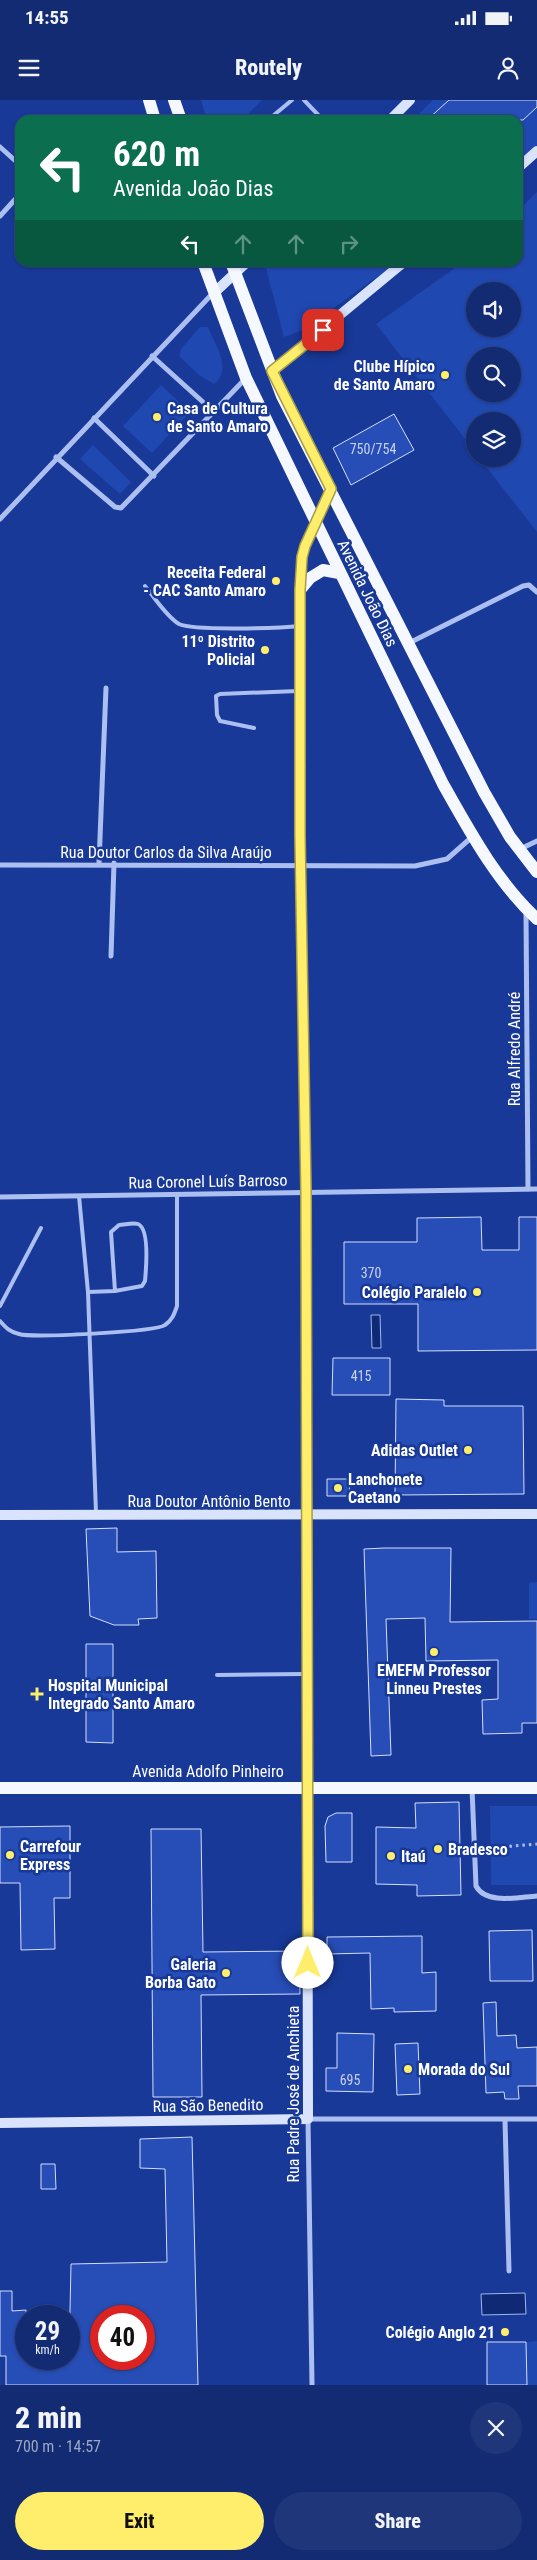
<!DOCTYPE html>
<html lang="en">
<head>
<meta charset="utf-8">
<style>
  :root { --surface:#122b72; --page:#1f377a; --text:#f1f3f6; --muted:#9ca7c4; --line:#314784; --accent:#ffee6c }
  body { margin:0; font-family:"Roboto Condensed",sans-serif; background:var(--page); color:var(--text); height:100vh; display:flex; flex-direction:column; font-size:19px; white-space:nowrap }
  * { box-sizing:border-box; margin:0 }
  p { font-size:16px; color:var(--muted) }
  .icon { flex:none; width:28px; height:28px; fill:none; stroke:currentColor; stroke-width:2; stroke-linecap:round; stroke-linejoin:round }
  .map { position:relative; height:2285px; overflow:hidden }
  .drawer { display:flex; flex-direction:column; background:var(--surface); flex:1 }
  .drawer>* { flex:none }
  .guide { position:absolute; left:15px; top:15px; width:508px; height:152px; border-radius:15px; box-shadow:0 1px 4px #0004,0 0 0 1px var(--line); background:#0b6e4f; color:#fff; overflow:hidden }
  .controls { position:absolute; left:466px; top:182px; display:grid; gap:10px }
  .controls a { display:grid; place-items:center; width:55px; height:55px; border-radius:50%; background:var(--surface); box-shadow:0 1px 4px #0004,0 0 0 1px var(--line); font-size:25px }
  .speed { position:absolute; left:15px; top:2205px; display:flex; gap:10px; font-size:25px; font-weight:700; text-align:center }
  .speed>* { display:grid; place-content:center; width:65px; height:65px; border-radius:50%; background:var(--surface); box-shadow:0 1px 4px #0004,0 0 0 1px var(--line); line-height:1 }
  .speed small { font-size:12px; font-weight:400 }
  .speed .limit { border:8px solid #d22; background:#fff; color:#111 }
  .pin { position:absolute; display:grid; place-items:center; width:42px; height:42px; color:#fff; margin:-21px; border-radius:10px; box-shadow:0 2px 8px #0006 }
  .me { position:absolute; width:55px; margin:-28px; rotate:0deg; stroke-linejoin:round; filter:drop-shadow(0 0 4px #0008) }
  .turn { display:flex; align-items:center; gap:18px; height:105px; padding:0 15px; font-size:22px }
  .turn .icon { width:65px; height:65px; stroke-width:2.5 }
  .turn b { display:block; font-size:35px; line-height:42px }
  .lanes { display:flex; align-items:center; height:48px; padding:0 15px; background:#0003; justify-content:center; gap:25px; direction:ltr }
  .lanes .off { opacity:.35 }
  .round { display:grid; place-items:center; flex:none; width:52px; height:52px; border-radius:26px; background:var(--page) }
  .summary { display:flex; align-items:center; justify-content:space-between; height:85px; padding:0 15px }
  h1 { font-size:30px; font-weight:800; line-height:38px }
  .button { display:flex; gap:10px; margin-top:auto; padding:10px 15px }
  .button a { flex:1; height:58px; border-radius:30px; background:var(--accent); color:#111; font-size:20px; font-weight:800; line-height:58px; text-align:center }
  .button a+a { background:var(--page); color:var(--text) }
  .status { display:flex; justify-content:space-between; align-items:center; height:35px; padding:0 25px; background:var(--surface); direction:ltr }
  .status svg { height:14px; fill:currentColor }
  header { display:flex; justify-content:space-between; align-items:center; height:65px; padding:0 15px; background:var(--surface); font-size:22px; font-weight:800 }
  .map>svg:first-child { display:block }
  .green { fill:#2048b1; fill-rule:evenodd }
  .water { fill:#102975; stroke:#9eb7f3 }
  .building { fill:#274db6; stroke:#d3defc; fill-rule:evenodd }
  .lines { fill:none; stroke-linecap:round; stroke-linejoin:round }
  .path { stroke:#acbff1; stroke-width:3; stroke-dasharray:2.5 4; stroke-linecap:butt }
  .lane { stroke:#acbff1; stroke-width:4 }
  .street { stroke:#acbff1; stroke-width:5 }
  .secondary { stroke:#dae3fc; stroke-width:10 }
  .primary { stroke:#f6f8ff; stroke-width:12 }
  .route-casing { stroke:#a69b46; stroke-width:12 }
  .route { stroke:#ffee6c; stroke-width:9 }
  .poi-dot { fill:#ffee6c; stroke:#183998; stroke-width:2 }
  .labels { text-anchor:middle; stroke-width:5; stroke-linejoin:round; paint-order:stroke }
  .number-label { font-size:14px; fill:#c9d2ed }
  .poi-label { font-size:16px; font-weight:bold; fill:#fff; stroke:#183998; text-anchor:end }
  .street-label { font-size:16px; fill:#fff; stroke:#183998 }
</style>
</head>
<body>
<div class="status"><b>14:55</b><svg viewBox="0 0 49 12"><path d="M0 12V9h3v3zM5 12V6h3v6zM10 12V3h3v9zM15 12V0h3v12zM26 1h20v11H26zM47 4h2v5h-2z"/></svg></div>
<header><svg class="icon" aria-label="menu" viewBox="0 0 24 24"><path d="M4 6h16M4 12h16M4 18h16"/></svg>Routely<svg class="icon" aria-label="person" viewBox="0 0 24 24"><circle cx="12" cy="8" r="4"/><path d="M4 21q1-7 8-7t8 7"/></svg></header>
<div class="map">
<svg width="537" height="2285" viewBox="0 0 537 2285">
  <rect width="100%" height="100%" fill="#183998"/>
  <!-- green -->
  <g class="green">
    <polygon points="201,0 262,0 242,20 207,20"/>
    <polygon points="433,0 537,0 537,45 518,61 518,20 413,20"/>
    <path d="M537,92V432L480,359H512V321H475V352L376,224L462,163L518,162V111ZM475,191H512V229H475ZM475,256H512V294H475Z"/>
    <polygon points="272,162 396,163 303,230 284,237 266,168"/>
    <path d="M200,227H208C215,245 233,270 214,284L199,275L179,256L181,249Z"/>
    <polygon points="161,285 190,312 152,353 123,326"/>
    <polygon points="93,345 131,382 120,394 80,359"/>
    <polygon points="537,1482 537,1519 529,1519 529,1483"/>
    <polygon points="490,1706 537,1706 537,1785 491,1785"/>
    <polygon points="537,2241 537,2285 527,2285 526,2242"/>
  </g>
  <!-- water -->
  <g class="water">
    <polygon points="371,1215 380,1215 381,1248 372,1248"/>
    <polygon points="525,2193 526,2214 482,2215 481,2194"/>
  </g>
  <!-- building -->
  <g class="building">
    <polygon points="449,0 537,0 537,7 523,20 427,20"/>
    <polygon points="394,314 414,350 351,385 333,348"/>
    <polygon points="481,1117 482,1150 519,1150 519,1117 537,1117 537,1250 418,1251 418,1204 344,1204 344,1142 417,1142 417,1118"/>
    <polygon points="333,1258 390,1258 390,1295 332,1295"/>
    <polygon points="396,1299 444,1300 444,1306 523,1306 524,1394 395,1395"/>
    <polygon points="327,1379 349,1379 350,1396 327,1396"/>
    <polygon points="117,1428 117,1452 156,1451 157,1518 138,1519 139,1525 114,1525 90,1516 86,1429"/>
    <polygon points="384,1448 451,1448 450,1522 537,1521 537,1623 522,1623 522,1633 483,1634 482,1600 498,1599 498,1560 426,1561 425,1518 386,1519 391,1655 371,1656 364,1449"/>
    <polygon points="86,1544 113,1544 113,1643 86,1642"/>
    <polygon points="459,1702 461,1795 417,1796 417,1785 376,1784 376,1727 416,1728 415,1703"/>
    <polygon points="336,1713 352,1713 352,1762 326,1762 325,1726 328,1717"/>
    <polygon points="70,1726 70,1798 54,1798 55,1849 21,1850 20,1783 0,1783 0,1727"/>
    <polygon points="151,1729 201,1729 203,1852 299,1851 300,1894 201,1895 202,1997 153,1997"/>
    <polygon points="532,1830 533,1881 490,1881 489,1831"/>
    <polygon points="422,1836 422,1873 436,1872 436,1911 394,1912 394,1908 371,1909 370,1853 327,1854 327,1837"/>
    <polygon points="496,1902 497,1936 516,1935 517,1948 537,1947 537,1986 518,1986 519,1999 505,1999 504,1992 486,1993 483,1903"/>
    <polygon points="337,1933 374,1934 373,1992 326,1991 326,1968 337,1968"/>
    <polygon points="418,1943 420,1994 397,1995 395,1944"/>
    <path d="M192,2037L198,2285H6V2256H0V2191H12V2211L26,2210V2259H69L71,2164L167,2162L165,2069L140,2068V2039ZM101,2216H144V2259H101Z"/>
    <polygon points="41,2064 55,2064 56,2089 41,2089"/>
    <polygon points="487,2242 526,2242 527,2285 487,2285"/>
  </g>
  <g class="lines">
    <!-- path -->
    <polyline class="path" points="490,1748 537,1744"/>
    <!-- lane -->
    <g class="lane">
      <polyline points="304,0 323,20"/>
      <polyline points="268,20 292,0"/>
      <path d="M145,486C155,498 166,516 179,524C193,531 281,528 300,526"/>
      <polyline points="254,628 220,621 217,615 216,596 220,594 298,591"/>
      <polyline points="79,1096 88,1192 96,1413"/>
      <path d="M88,1192L115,1191L142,1186L145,1181C146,1170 150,1129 138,1124C133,1122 124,1125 119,1125L111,1132L115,1191"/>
      <polyline points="0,1206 41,1128"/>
      <path d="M0,1221C6,1228 10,1232 19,1234C32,1238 156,1232 165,1225C172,1220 174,1215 177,1206V1094"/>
      <polyline points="217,1575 305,1574"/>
    </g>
    <!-- street -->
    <g class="street">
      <polyline points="0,47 20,65"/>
      <polyline points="0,116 20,94"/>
      <polyline points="152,256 214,312"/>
      <polyline points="94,318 154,376"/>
      <polyline points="56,357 115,407 121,408 246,278"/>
      <polyline points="0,419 213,193"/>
      <polyline points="409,543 523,486 529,485 537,492"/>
      <polyline points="520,749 537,741"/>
      <polyline points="99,763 106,588"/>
      <polyline points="0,765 415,766 447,759 472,737"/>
      <polyline points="526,812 528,1089"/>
      <polyline points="111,856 114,763"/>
      <polyline points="0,1097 537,1089"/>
      <path d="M472,1688L476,1786C486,1805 519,1797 537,1796"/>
      <polyline points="505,2020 509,2171"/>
      <polyline points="312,2285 308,2019 537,2019"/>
    </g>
    <!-- secondary -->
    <g class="secondary">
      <polyline points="390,20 410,0"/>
      <polyline points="518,68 537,51"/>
      <polyline points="214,193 247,162"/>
      <polyline points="272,271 404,162"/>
      <polyline points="0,1415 537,1414"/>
      <polyline points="0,2023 308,2019 306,1092 300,748 300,490 302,457 305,445 331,389"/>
    </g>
    <!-- primary -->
    <g class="primary">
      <polyline points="149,0 155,20"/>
      <polyline points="174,0 181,20"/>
      <path d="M203,162L246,278L443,684C470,732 497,782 537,819"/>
      <polyline points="231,162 282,296 484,692 510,737 537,772"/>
      <polyline points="300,490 310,478 323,470 339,473"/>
      <polyline points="0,1688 537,1688"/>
    </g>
  </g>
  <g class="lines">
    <!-- route casing -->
    <g class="route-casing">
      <polyline id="route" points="308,1863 306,1092 300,736 300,490 302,457 305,446 331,389 272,271 323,230"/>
    </g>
    <!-- route -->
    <use href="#route" class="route"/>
  </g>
  <!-- markers -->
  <g class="poi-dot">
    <circle cx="445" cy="275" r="5"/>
    <circle cx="157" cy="317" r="5"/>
    <circle cx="276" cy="481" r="5"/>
    <circle cx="265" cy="550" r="5"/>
    <circle cx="477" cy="1192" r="5"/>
    <circle cx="468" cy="1350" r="5"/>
    <circle cx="338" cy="1388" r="5"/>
    <circle cx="434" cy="1552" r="5"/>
    <path d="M34.5 1586.5h5v5h5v5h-5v5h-5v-5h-5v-5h5z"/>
    <circle cx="438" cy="1749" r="5"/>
    <circle cx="10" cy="1755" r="5"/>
    <circle cx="391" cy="1756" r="5"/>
    <circle cx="226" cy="1873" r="5"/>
    <circle cx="408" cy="1969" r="5"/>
    <circle cx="505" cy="2232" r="5"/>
  </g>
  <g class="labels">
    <!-- number labels -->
    <g class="number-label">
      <text x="373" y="354">750/754</text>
      <text x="371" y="1178">370</text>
      <text x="361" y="1281">415</text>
      <text x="350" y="1985">695</text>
    </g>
    <!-- poi labels -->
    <g class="poi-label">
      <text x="435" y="272">Clube Hípico<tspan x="435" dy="18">de Santo Amaro</tspan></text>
      <text x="167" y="314" text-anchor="start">Casa de Cultura<tspan x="167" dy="18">de Santo Amaro</tspan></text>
      <text x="266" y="478">Receita Federal<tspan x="266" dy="18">- CAC Santo Amaro</tspan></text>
      <text x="255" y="547">11º Distrito<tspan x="255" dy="18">Policial</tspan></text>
      <text x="467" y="1198">Colégio Paralelo</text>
      <text x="458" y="1356">Adidas Outlet</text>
      <text x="348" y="1385" text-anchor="start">Lanchonete<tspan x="348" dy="18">Caetano</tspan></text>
      <text x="434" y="1576" text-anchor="middle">EMEFM Professor<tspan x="434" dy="18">Linneu Prestes</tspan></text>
      <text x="48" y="1591" text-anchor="start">Hospital Municipal<tspan x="48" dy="18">Integrado Santo Amaro</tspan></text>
      <text x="20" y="1752" text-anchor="start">Carrefour<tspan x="20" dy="18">Express</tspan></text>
      <text x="448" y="1755" text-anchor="start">Bradesco</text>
      <text x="401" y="1762" text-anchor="start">Itaú</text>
      <text x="216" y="1870">Galeria<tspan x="216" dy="18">Borba Gato</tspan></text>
      <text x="418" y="1975" text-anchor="start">Morada do Sul</text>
      <text x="495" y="2238">Colégio Anglo 21</text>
    </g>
    <!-- street labels -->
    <g class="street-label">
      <text transform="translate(368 493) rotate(64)" y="6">Avenida João Dias</text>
      <text x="166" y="758">Rua Doutor Carlos da Silva Araújo</text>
      <text transform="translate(514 949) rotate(-90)" y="6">Rua Alfredo André</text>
      <text transform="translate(208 1081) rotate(-1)" y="6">Rua Coronel Luís Barroso</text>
      <text x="209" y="1407">Rua Doutor Antônio Bento</text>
      <text x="208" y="1677">Avenida Adolfo Pinheiro</text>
      <text transform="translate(293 1994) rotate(-90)" y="6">Rua Padre José de Anchieta</text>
      <text transform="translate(208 2005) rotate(-1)" y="6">Rua São Benedito</text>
    </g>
  </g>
</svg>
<div class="controls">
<a><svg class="icon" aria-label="sound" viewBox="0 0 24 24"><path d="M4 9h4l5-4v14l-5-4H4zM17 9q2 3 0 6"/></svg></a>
<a><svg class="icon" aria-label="search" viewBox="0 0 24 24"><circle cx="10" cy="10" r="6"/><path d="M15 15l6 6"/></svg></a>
<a><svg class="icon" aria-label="layers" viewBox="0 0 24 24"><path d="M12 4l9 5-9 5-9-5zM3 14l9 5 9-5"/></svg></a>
</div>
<div class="speed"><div>29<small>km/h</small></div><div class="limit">40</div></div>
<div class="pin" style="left:323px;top:230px;background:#d93025"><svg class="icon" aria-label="arrive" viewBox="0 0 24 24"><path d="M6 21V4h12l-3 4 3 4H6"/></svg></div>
<svg class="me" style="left:308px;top:1863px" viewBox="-20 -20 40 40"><circle r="19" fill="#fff"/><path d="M0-13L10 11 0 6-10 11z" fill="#ffee6c"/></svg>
<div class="guide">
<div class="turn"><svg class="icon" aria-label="left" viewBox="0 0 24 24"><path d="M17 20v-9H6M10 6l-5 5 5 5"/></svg><div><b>620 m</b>Avenida João Dias</div></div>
<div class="lanes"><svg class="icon" aria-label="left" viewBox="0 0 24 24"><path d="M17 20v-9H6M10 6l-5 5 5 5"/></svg><svg class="icon off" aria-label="ahead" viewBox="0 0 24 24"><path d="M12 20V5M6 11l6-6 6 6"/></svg><svg class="icon off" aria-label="ahead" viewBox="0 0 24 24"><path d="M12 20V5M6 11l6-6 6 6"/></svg><svg class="icon off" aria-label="right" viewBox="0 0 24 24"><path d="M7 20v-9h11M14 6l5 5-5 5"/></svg></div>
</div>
</div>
<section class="drawer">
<div class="summary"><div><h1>2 min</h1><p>700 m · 14:57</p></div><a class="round"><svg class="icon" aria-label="close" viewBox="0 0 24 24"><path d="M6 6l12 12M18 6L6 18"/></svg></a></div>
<div class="button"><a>Exit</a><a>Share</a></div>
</section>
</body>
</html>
